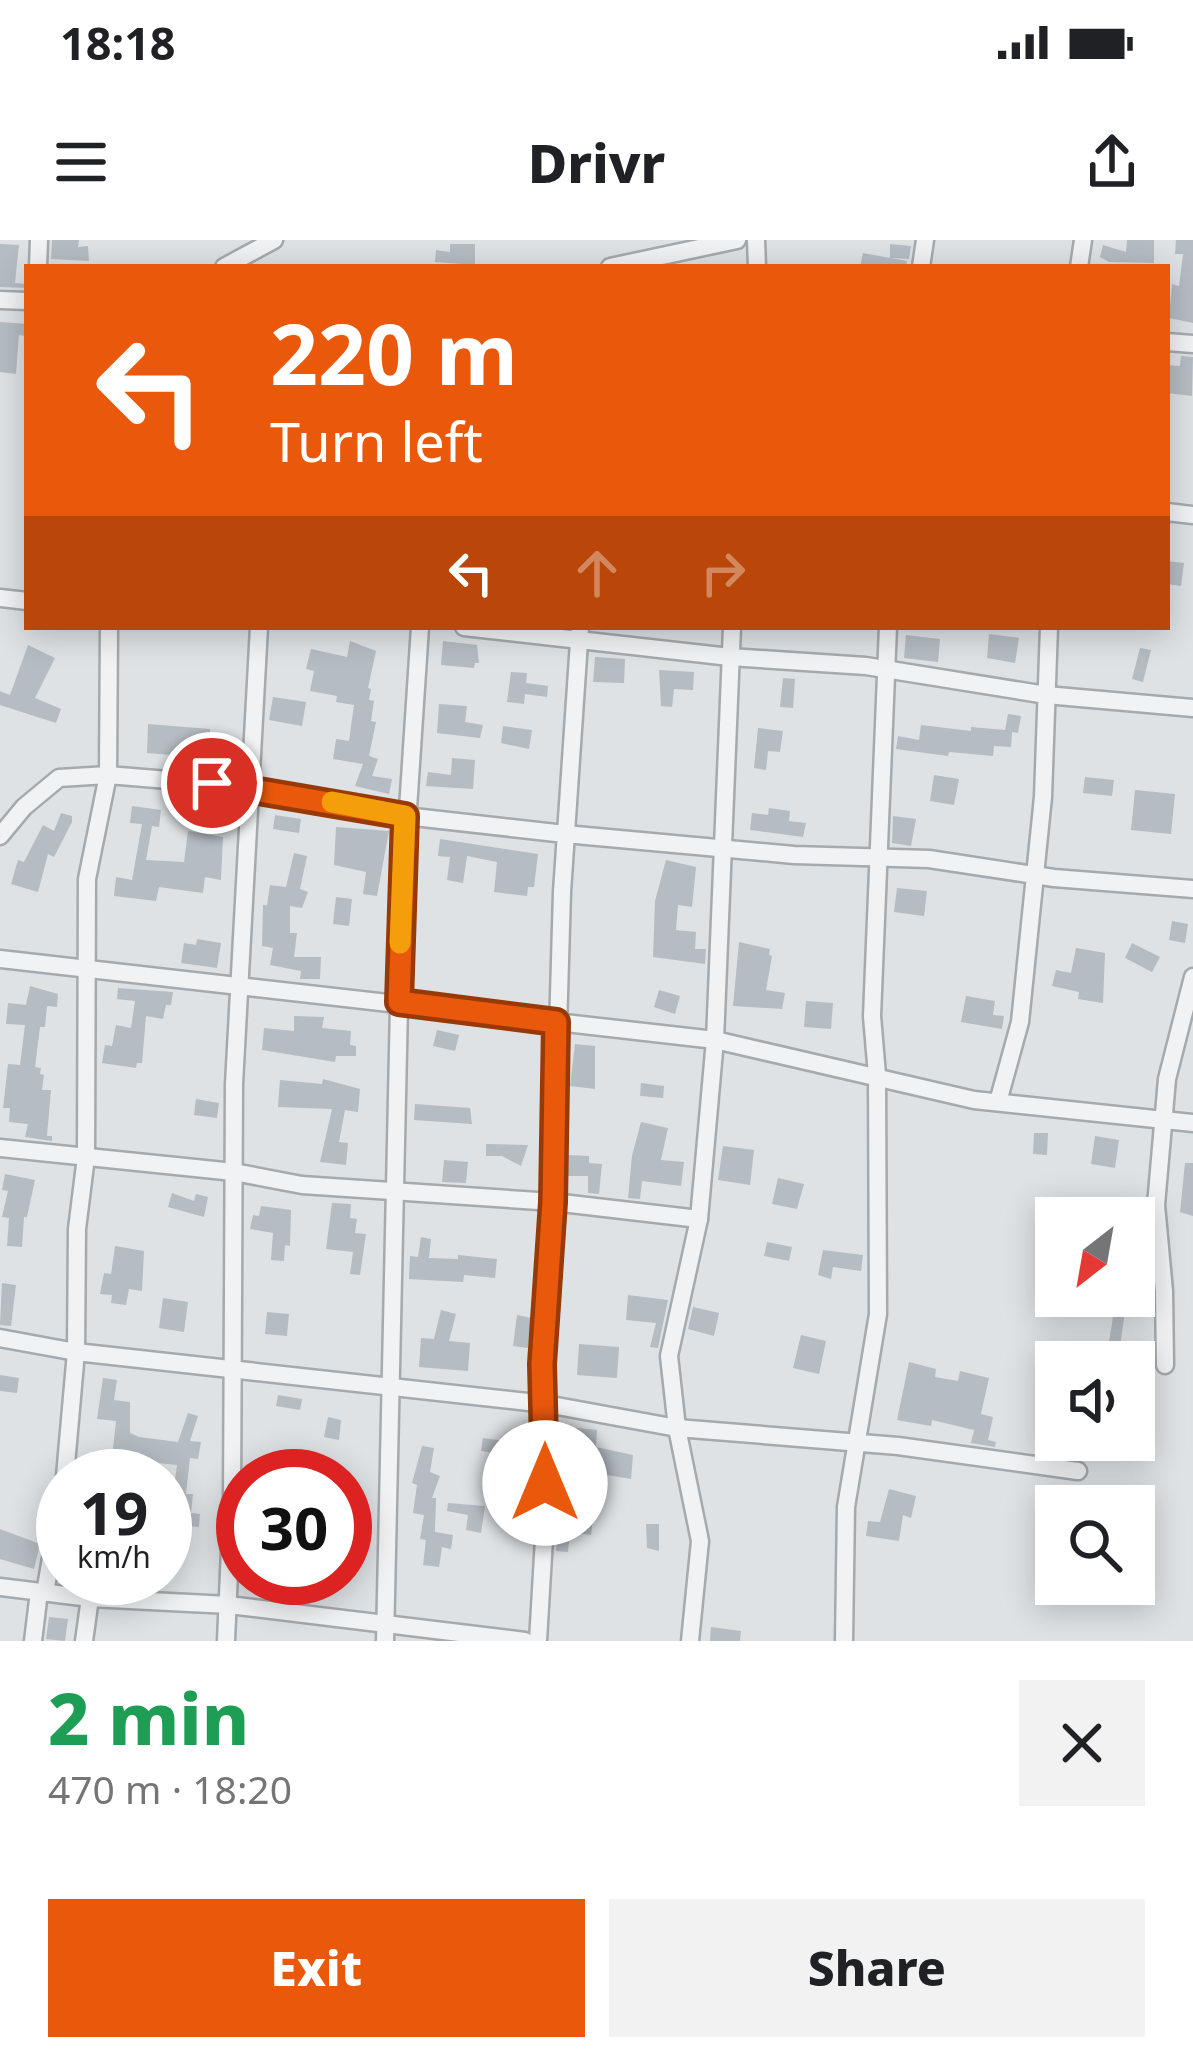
<!DOCTYPE html>
<html lang="en">
<head>
<meta charset="utf-8">
<style>
  :root { --surface:#fff; --page:#f2f2f2; --text:#202124; --muted:#757577; --accent:#ea580c }
  body { margin:0; font-family:"Noto Sans",sans-serif; background:var(--page); color:var(--text); height:100vh; display:flex; flex-direction:column; font-size:45px; white-space:nowrap }
  * { box-sizing:border-box; margin:0 }
  p { font-size:39px; color:var(--muted) }
  .icon { flex:none; width:66px; height:66px; fill:none; stroke:currentColor; stroke-width:2; stroke-linecap:round; stroke-linejoin:round }
  .map { position:relative; height:1401px; overflow:hidden }
  .panel { display:flex; flex-direction:column; background:var(--surface); flex:1 }
  .panel>* { flex:none }
  .hud { position:absolute; left:24px; top:24px; width:1146px; height:366px; border-radius:0px; box-shadow:0 6px 30px #0003; background:#ea580c; color:#fff; overflow:hidden }
  .needle { width:78px; rotate:211deg }
  .fabs { position:absolute; left:1035px; top:957px; display:grid; gap:24px }
  .fabs a { display:grid; place-items:center; width:120px; height:120px; border-radius:0px; background:var(--surface); box-shadow:0 6px 30px #0003; font-size:60px }
  .speed { position:absolute; left:36px; top:1209px; display:flex; gap:24px; font-size:60px; font-weight:700; text-align:center }
  .speed>* { display:grid; place-content:center; width:156px; height:156px; border-radius:50%; background:var(--surface); box-shadow:0 6px 30px #0003; line-height:1 }
  .speed small { font-size:30px; font-weight:400 }
  .speed .limit { border:18px solid #d22; background:#fff; color:#111 }
  .pin { position:absolute; display:grid; place-items:center; width:102px; height:102px; color:#fff; margin:-51px; border:6px solid #fff; border-radius:50%; box-shadow:0 3px 12px #0007 }
  .me { position:absolute; width:132px; margin:-66px; rotate:0deg; stroke-linejoin:round; filter:drop-shadow(0 0 9px #0008) }
  .turn { display:flex; align-items:center; gap:42px; height:252px; padding:0 48px; font-size:54px }
  .turn .icon { width:156px; height:156px; stroke-width:2.5 }
  .turn b { display:block; font-size:84px; line-height:102px }
  .lanes { display:flex; align-items:center; height:114px; padding:0 48px; background:#0003; justify-content:center; gap:60px; direction:ltr }
  .lanes .off { opacity:.35 }
  .round { display:grid; place-items:center; flex:none; width:126px; height:126px; border-radius:0px; background:var(--page) }
  .headline { display:flex; align-items:center; justify-content:space-between; height:204px; padding:0 48px }
  h1 { font-size:72px; font-weight:800; line-height:90px; color:#1e9e55 }
  .button { display:flex; gap:24px; margin-top:auto; padding:24px 48px }
  .button a { flex:1; height:138px; border-radius:0px; background:var(--accent); color:#fff; font-size:48px; font-weight:800; line-height:138px; text-align:center }
  .button a+a { background:var(--page); color:var(--text) }
  .status { display:flex; justify-content:space-between; align-items:center; height:84px; padding:0 60px; background:var(--surface); direction:ltr }
  .status svg { height:33px; fill:currentColor }
  header { display:flex; justify-content:space-between; align-items:center; height:156px; padding:0 48px; background:var(--surface); font-size:54px; font-weight:800 }
  .map>svg:first-child { display:block }
  .building { fill:#b5bcc2 }
  .lines { fill:none; stroke-linecap:round; stroke-linejoin:round }
  .street-casing { stroke:#a4aaae; stroke-width:21 }
  .street { stroke:#f0f2f4; stroke-width:16 }
  .route-casing { stroke:#983908; stroke-width:30 }
  .route { stroke:#ea580c; stroke-width:21 }
  .slow { stroke:#f59e0b; stroke-width:21 }
</style>
</head>
<body>
<div class="status"><b>18:18</b><svg viewBox="0 0 49 12"><path d="M0 12V9h3v3zM5 12V6h3v6zM10 12V3h3v9zM15 12V0h3v12zM26 1h20v11H26zM47 4h2v5h-2z"/></svg></div>
<header><svg class="icon" aria-label="menu" viewBox="0 0 24 24"><path d="M4 6h16M4 12h16M4 18h16"/></svg>Drivr<svg class="icon" aria-label="share" viewBox="0 0 24 24"><path d="M12 15V3M7 8l5-5 5 5M5 13v7h14v-7"/></svg></header>
<div class="map">
<svg width="1193" height="1401" viewBox="0 0 1193 1401">
  <rect width="100%" height="100%" fill="#dee2e5"/>
  <!-- building -->
  <g class="building">
    <polygon points="52,0 79,0 78,7 88,6 89,21 51,19"/>
    <polygon points="1127,0 1154,0 1154,23 1109,22 1100,17 1103,5 1126,12"/>
    <polygon points="1176,0 1193,0 1193,83 1169,78 1172,44 1179,46 1183,14 1175,14"/>
    <polygon points="0,4 19,5 15,43 27,44 27,48 0,47"/>
    <polygon points="450,4 475,4 475,25 435,22 436,10 450,12"/>
    <polygon points="890,4 911,6 909,19 890,18"/>
    <polygon points="863,13 907,21 906,27 860,27"/>
    <polygon points="0,82 27,84 26,96 19,95 16,134 0,132"/>
    <polygon points="1181,116 1193,117 1192,156 1167,153 1167,125 1180,126"/>
    <polygon points="1167,321 1184,323 1181,346 1167,344"/>
    <polygon points="989,394 1019,398 1015,423 987,418"/>
    <polygon points="906,395 940,399 938,422 904,418"/>
    <polygon points="350,401 376,411 368,448 371,449 369,460 374,461 371,481 376,482 369,516 378,519 372,536 392,539 389,554 355,546 363,524 333,519 336,499 349,501 354,465 336,462 337,456 310,451 314,431 306,429 311,409 347,417"/>
    <polygon points="443,401 477,405 479,423 475,423 474,428 441,425"/>
    <polygon points="28,405 55,418 35,458 61,469 56,483 0,465 0,451 10,455"/>
    <polygon points="1140,408 1151,410 1143,442 1132,439"/>
    <polygon points="595,417 625,419 624,443 593,442"/>
    <polygon points="659,430 694,432 693,450 674,449 672,467 661,466"/>
    <polygon points="511,432 527,433 526,443 548,446 547,457 525,454 524,464 507,462"/>
    <polygon points="783,438 795,439 793,468 780,467"/>
    <polygon points="273,457 306,462 302,486 269,480"/>
    <polygon points="439,464 467,466 465,482 483,485 480,498 437,493"/>
    <polygon points="1008,474 1021,476 1018,493 1012,492 1011,507 994,506 993,516 949,512 948,516 896,509 898,496 919,500 921,485 971,491 971,487 1005,490"/>
    <polygon points="148,484 210,489 210,494 227,496 225,508 209,506 208,518 147,513"/>
    <polygon points="503,486 532,490 529,509 501,503"/>
    <polygon points="758,488 783,491 780,512 768,511 766,530 754,528"/>
    <polygon points="452,518 475,520 473,549 426,546 428,532 451,535"/>
    <polygon points="934,535 959,539 954,565 930,561"/>
    <polygon points="1085,537 1114,540 1112,556 1083,553"/>
    <polygon points="1135,550 1175,554 1171,594 1131,590"/>
    <polygon points="132,566 161,570 159,587 152,586 146,620 184,622 188,591 223,597 221,640 205,637 203,653 159,647 156,661 114,656 116,637 132,640 142,584 130,583"/>
    <polygon points="769,568 790,571 789,581 806,583 803,597 750,590 752,573 768,575"/>
    <polygon points="61,573 72,576 72,582 54,617 48,614 38,652 11,644 18,620 24,622 43,585 54,591"/>
    <polygon points="275,575 301,579 299,593 273,589"/>
    <polygon points="893,576 916,579 911,606 892,603"/>
    <polygon points="336,587 389,591 377,656 363,654 366,632 334,625"/>
    <polygon points="440,599 538,614 534,647 528,647 527,656 494,652 497,622 467,616 463,643 447,640 450,617 438,616"/>
    <polygon points="294,613 307,616 300,649 308,652 302,668 290,666 290,693 297,693 294,717 321,717 320,739 300,739 301,731 270,725 273,708 262,706 263,665 267,665 270,645 286,647"/>
    <polygon points="666,620 696,627 692,667 678,665 676,690 696,692 695,709 706,709 705,724 653,717 655,661"/>
    <polygon points="897,648 927,651 924,676 894,672"/>
    <polygon points="336,657 352,659 349,686 333,684"/>
    <polygon points="1172,681 1188,684 1185,703 1169,700"/>
    <polygon points="197,699 221,703 217,728 181,723 184,703 196,705"/>
    <polygon points="739,702 770,709 769,715 772,716 766,750 785,753 782,769 733,766"/>
    <polygon points="1132,703 1160,717 1152,732 1125,718"/>
    <polygon points="1076,708 1105,713 1103,763 1078,759 1079,752 1052,746 1056,730 1071,733"/>
    <polygon points="30,746 58,754 57,767 47,766 45,787 40,787 35,827 41,828 40,834 44,835 42,850 51,850 47,896 52,896 52,901 25,897 28,884 9,882 10,868 3,868 8,824 20,825 25,785 6,784 8,763 26,765"/>
    <polygon points="118,748 173,752 171,765 166,765 163,779 146,776 142,823 137,823 136,828 102,823 105,805 112,806 116,785 131,788 135,761 117,759"/>
    <polygon points="659,750 680,756 675,774 654,767"/>
    <polygon points="966,756 995,761 993,775 1004,776 1002,789 961,782"/>
    <polygon points="806,761 833,763 831,789 804,787"/>
    <polygon points="294,776 324,777 322,788 351,791 350,805 356,806 356,816 336,816 335,822 262,810 264,788 294,791"/>
    <polygon points="437,790 459,795 455,811 433,806"/>
    <polygon points="575,804 595,806 595,849 570,846"/>
    <polygon points="323,839 360,849 358,872 345,870 339,902 348,903 346,925 320,922 332,869 278,867 280,840 322,844"/>
    <polygon points="641,843 664,846 663,858 640,856"/>
    <polygon points="196,859 219,863 217,878 194,875"/>
    <polygon points="415,864 470,868 472,884 414,880"/>
    <polygon points="641,882 668,888 661,920 684,922 681,946 642,941 640,959 628,958 632,916"/>
    <polygon points="1034,893 1048,893 1047,915 1033,914"/>
    <polygon points="1095,896 1119,900 1115,928 1091,924"/>
    <polygon points="486,904 528,905 521,926 502,916 486,916"/>
    <polygon points="723,906 754,910 750,945 718,940"/>
    <polygon points="567,915 589,916 589,923 602,924 599,954 588,953 588,936 567,936"/>
    <polygon points="444,920 468,922 466,943 442,942"/>
    <polygon points="1185,923 1193,923 1193,976 1180,972"/>
    <polygon points="5,934 35,940 27,977 24,977 22,1007 7,1006 9,978 2,977 8,951 2,950"/>
    <polygon points="778,938 804,944 797,969 772,964"/>
    <polygon points="172,953 194,961 196,954 208,957 204,977 168,967"/>
    <polygon points="332,963 351,964 350,978 357,979 355,993 366,994 360,1035 350,1034 353,1012 326,1009"/>
    <polygon points="261,966 291,970 290,1006 285,1005 284,1021 271,1020 273,993 250,989 253,975 259,976"/>
    <polygon points="421,997 431,999 429,1018 458,1019 458,1015 497,1019 495,1038 464,1035 463,1042 409,1039 410,1016 418,1017"/>
    <polygon points="767,1002 792,1007 789,1021 764,1016"/>
    <polygon points="115,1006 144,1011 142,1051 129,1049 126,1065 111,1063 112,1055 100,1054 104,1033 111,1034"/>
    <polygon points="823,1010 863,1015 861,1031 833,1027 831,1039 818,1035"/>
    <polygon points="2,1043 16,1045 11,1086 0,1085"/>
    <polygon points="628,1055 668,1060 658,1108 650,1107 656,1083 626,1080"/>
    <polygon points="163,1058 188,1062 184,1092 159,1088"/>
    <polygon points="693,1067 719,1073 714,1096 688,1089"/>
    <polygon points="441,1070 456,1074 449,1101 470,1103 468,1131 419,1127 421,1098 434,1099"/>
    <polygon points="1114,1070 1125,1071 1120,1107 1109,1102"/>
    <polygon points="267,1072 289,1074 287,1096 265,1094"/>
    <polygon points="517,1075 532,1078 528,1108 513,1106"/>
    <polygon points="801,1095 826,1101 819,1134 793,1128"/>
    <polygon points="579,1104 619,1107 617,1138 577,1135"/>
    <polygon points="909,1122 936,1129 935,1137 958,1141 960,1131 989,1138 981,1174 993,1177 988,1200 996,1202 995,1207 971,1203 974,1190 932,1180 931,1186 897,1180"/>
    <polygon points="0,1135 19,1138 17,1153 0,1151"/>
    <polygon points="103,1138 117,1140 114,1160 130,1162 130,1193 139,1197 178,1202 188,1173 198,1176 190,1201 201,1202 198,1219 190,1218 186,1254 193,1254 191,1273 200,1274 199,1287 178,1285 180,1272 165,1271 165,1252 173,1253 177,1225 112,1218 116,1181 97,1179"/>
    <polygon points="278,1155 302,1159 300,1170 276,1166"/>
    <polygon points="328,1177 341,1180 339,1200 324,1197"/>
    <polygon points="566,1187 597,1190 596,1207 633,1215 631,1239 558,1227"/>
    <polygon points="483,1198 525,1204 517,1242 489,1226 495,1213 481,1211"/>
    <polygon points="422,1206 434,1208 430,1232 440,1236 432,1258 436,1258 435,1292 453,1295 451,1309 442,1307 439,1327 423,1325 426,1300 420,1299 424,1275 413,1273 417,1245 412,1243"/>
    <polygon points="889,1249 916,1256 911,1278 903,1275 899,1301 866,1296 868,1281 880,1282"/>
    <polygon points="575,1261 588,1263 585,1278 593,1279 591,1295 570,1292 568,1312 556,1311 559,1276 573,1277"/>
    <polygon points="448,1263 485,1266 481,1293 466,1290 468,1275 447,1271"/>
    <polygon points="646,1284 659,1284 659,1311 647,1308"/>
    <polygon points="0,1289 40,1304 34,1329 0,1319"/>
    <polygon points="299,1338 334,1338 332,1350 299,1343"/>
    <polygon points="1105,1344 1132,1344 1131,1362 1104,1361"/>
    <polygon points="49,1377 68,1379 65,1401 46,1399"/>
    <polygon points="711,1387 741,1391 740,1401 710,1401"/>
  </g>
  <g class="lines">
    <!-- street casing -->
    <g class="street-casing">
      <g id="street">
        <polyline points="756,0 757,27"/>
        <polyline points="38,27 39,0"/>
        <polyline points="224,27 274,0"/>
        <polyline points="610,27 737,0"/>
        <polyline points="921,27 925,0"/>
        <polyline points="1079,27 1083,0"/>
        <polyline points="0,60 27,61"/>
        <polyline points="1167,102 1193,104"/>
        <polyline points="1167,272 1193,275"/>
        <polyline points="0,358 27,361"/>
        <polyline points="464,387 730,417 866,426 1046,455 1193,468"/>
        <polyline points="0,596 24,567 59,538 108,535 252,547 405,576 565,594 794,615 929,619 1054,638 1193,649"/>
        <polyline points="0,719 715,800 974,860 1193,883"/>
        <polyline points="998,862 1020,782 1043,557 1049,387"/>
        <polyline points="0,908 234,932 302,945 553,962 699,979"/>
        <polyline points="0,1098 76,1112 546,1164 677,1188 898,1206 1078,1231"/>
        <polyline points="1165,1125 1164,1051 1156,965 1167,839 1193,737"/>
        <polyline points="65,1236 76,1112 77,989 86,917 87,639 108,535 109,387"/>
        <polyline points="0,1347 90,1358 229,1365 525,1401"/>
        <polyline points="45,1353 63,1248"/>
        <polyline points="33,1401 39,1352"/>
        <polyline points="84,1401 90,1358"/>
        <polyline points="226,1401 232,1264 234,844 259,387"/>
        <polyline points="385,1401 401,675 420,387"/>
        <polyline points="538,1401 545,1282 546,1164 542,1124 553,962 562,652 580,387"/>
        <polyline points="690,1401 700,1301 677,1188 669,1116 699,979 715,800 732,387"/>
        <polyline points="844,1401 846,1267 878,1074 877,835 872,776 888,387"/>
      </g>
    </g>
    <!-- street -->
    <use href="#street" class="street"/>
  </g>
  <g class="lines">
    <!-- route casing -->
    <g class="route-casing">
      <polyline id="route" points="212,543 405,576 399,762 556,782 553,962 542,1124 545,1243"/>
    </g>
    <!-- route -->
    <use href="#route" class="route"/>
    <!-- slow -->
    <polyline class="slow" points="332,562 405,576 400,703"/>
  </g>
</svg>
<div class="fabs">
<a><svg class="needle" viewBox="-14 -14 28 28"><path d="M0-13l5 13h-10z" fill="#e53935"/><path d="M0 13l5-13h-10z" fill="#757577"/></svg></a>
<a><svg class="icon" aria-label="sound" viewBox="0 0 24 24"><path d="M4 9h4l5-4v14l-5-4H4zM17 9q2 3 0 6"/></svg></a>
<a><svg class="icon" aria-label="search" viewBox="0 0 24 24"><circle cx="10" cy="10" r="6"/><path d="M15 15l6 6"/></svg></a>
</div>
<div class="speed"><div>19<small>km/h</small></div><div class="limit">30</div></div>
<div class="pin" style="left:212px;top:543px;background:#d93025"><svg class="icon" aria-label="arrive" viewBox="0 0 24 24"><path d="M6 21V4h12l-3 4 3 4H6"/></svg></div>
<svg class="me" style="left:545px;top:1243px" viewBox="-20 -20 40 40"><circle r="19" fill="#fff"/><path d="M0-13L10 11 0 6-10 11z" fill="#ea580c"/></svg>
<div class="hud">
<div class="turn"><svg class="icon" aria-label="left" viewBox="0 0 24 24"><path d="M17 20v-9H6M10 6l-5 5 5 5"/></svg><div><b>220 m</b>Turn left</div></div>
<div class="lanes"><svg class="icon" aria-label="left" viewBox="0 0 24 24"><path d="M17 20v-9H6M10 6l-5 5 5 5"/></svg><svg class="icon off" aria-label="ahead" viewBox="0 0 24 24"><path d="M12 20V5M6 11l6-6 6 6"/></svg><svg class="icon off" aria-label="right" viewBox="0 0 24 24"><path d="M7 20v-9h11M14 6l5 5-5 5"/></svg></div>
</div>
</div>
<section class="panel">
<div class="headline"><div><h1>2 min</h1><p>470 m · 18:20</p></div><a class="round"><svg class="icon" aria-label="close" viewBox="0 0 24 24"><path d="M6 6l12 12M18 6L6 18"/></svg></a></div>
<div class="button"><a>Exit</a><a>Share</a></div>
</section>
</body>
</html>
